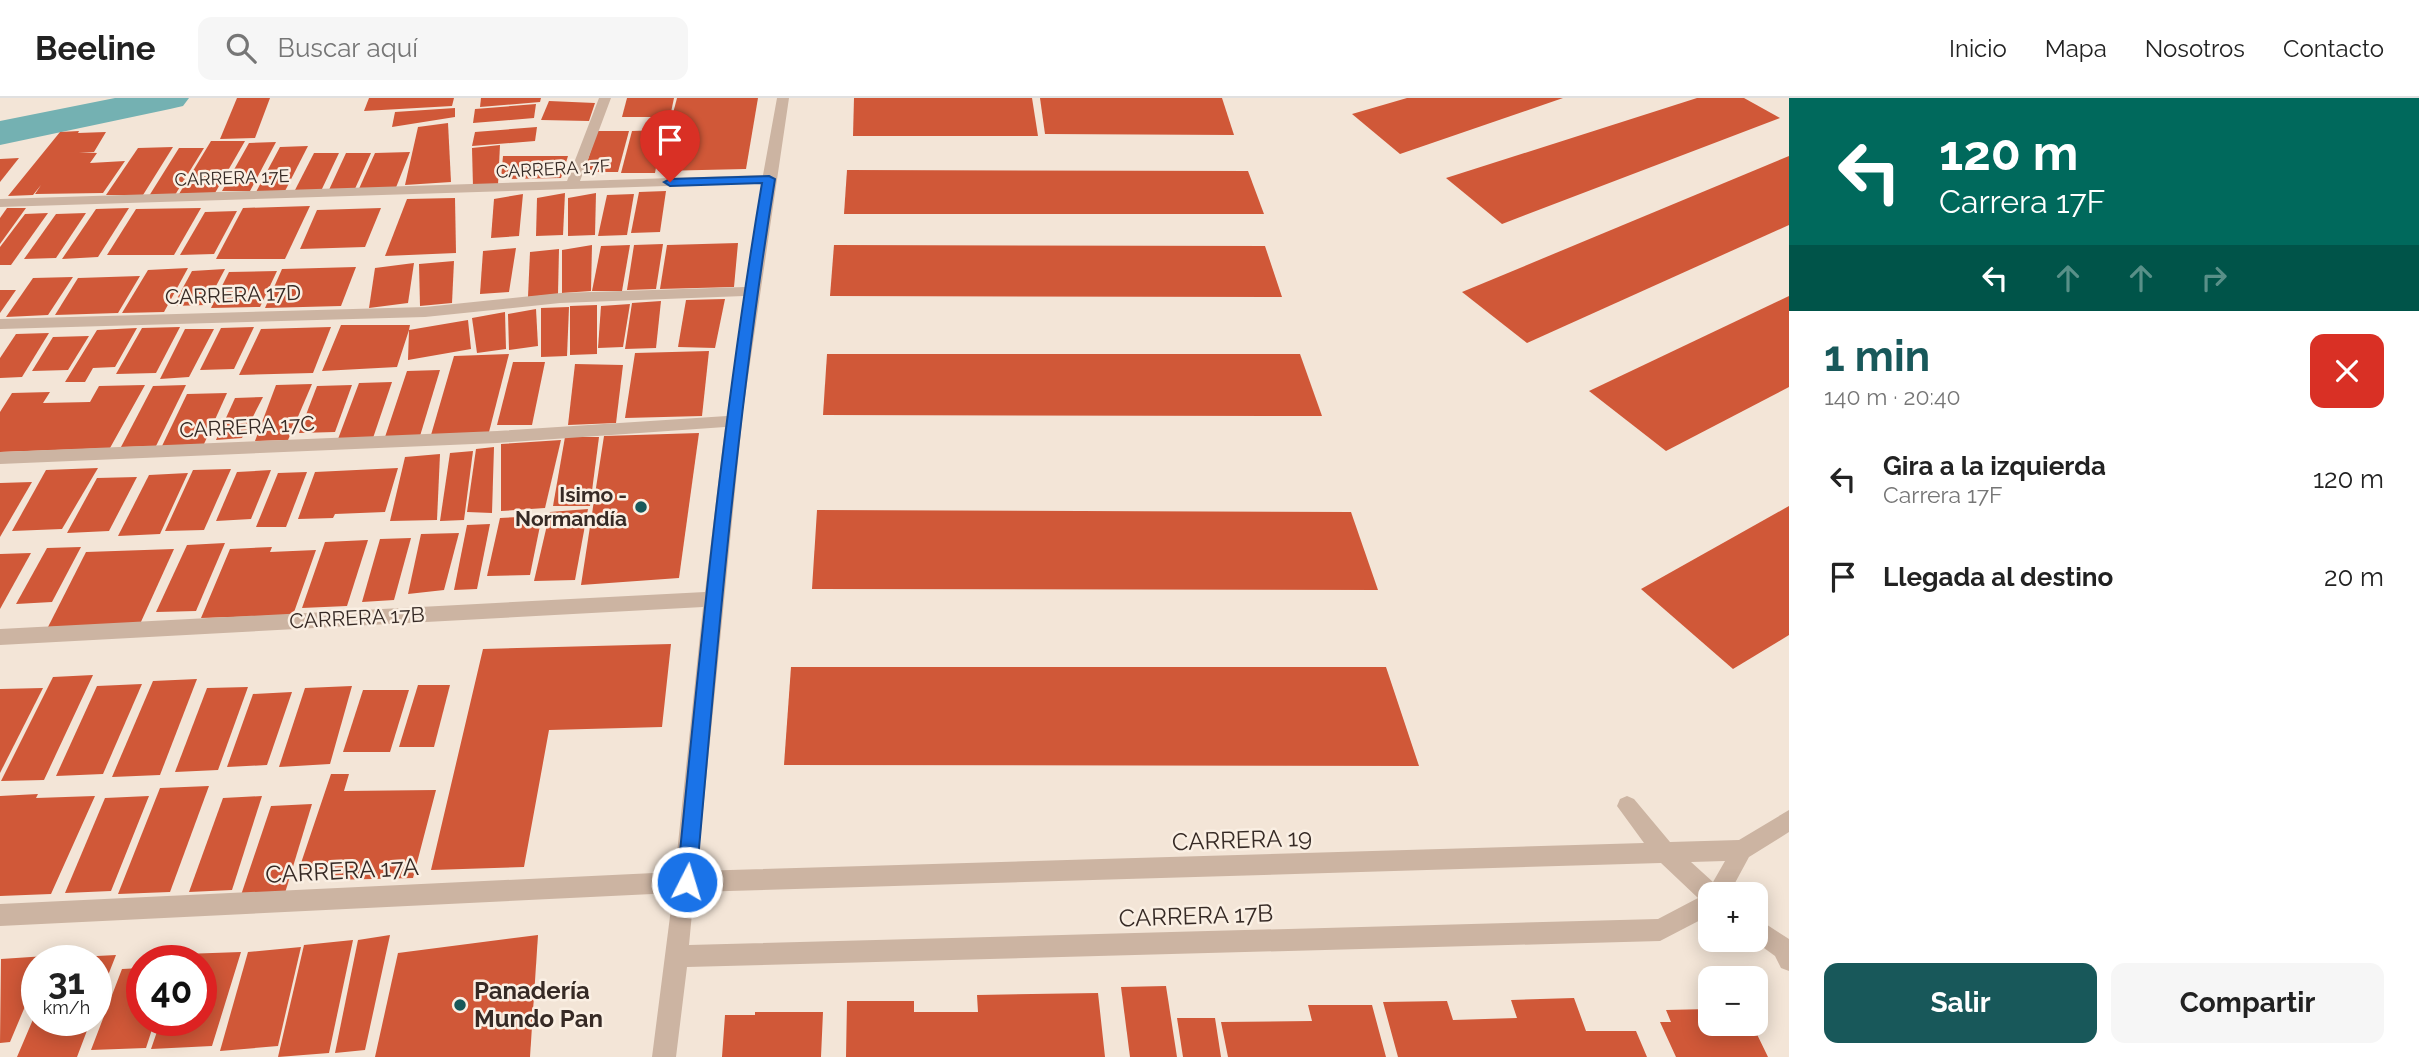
<!DOCTYPE html>
<html lang="es">
<head>
<meta charset="utf-8">
<style>
  :root { --surface:#fff; --page:#f6f6f6; --text:#222; --muted:#767676; --line:#e0e0e0; --accent:#18585a }
  body { margin:0; font-family:Raleway,sans-serif; background:var(--page); color:var(--text); height:100vh; display:flex; flex-direction:column; font-size:26px; white-space:nowrap }
  * { box-sizing:border-box; margin:0 }
  p { font-size:23px; color:var(--muted) }
  .icon { flex:none; width:38px; height:38px; fill:none; stroke:currentColor; stroke-width:2; stroke-linecap:round; stroke-linejoin:round }
  .map { position:relative; flex:1; overflow:hidden }
  .side { display:flex; flex-direction:column; background:var(--surface); width:630px }
  .side>* { flex:none }
  .guide { background:#00695c; color:#fff; overflow:hidden }
  .controls { position:absolute; left:1698px; top:784px; display:grid; gap:14px }
  .controls a { display:grid; place-items:center; width:70px; height:70px; border-radius:14px; background:var(--surface); box-shadow:0 4px 18px #0003; font-size:35px }
  .speed { position:absolute; left:21px; top:847px; display:flex; gap:14px; font-size:35px; font-weight:700; text-align:center }
  .speed>* { display:grid; place-content:center; width:91px; height:91px; border-radius:50%; background:var(--surface); box-shadow:0 4px 18px #0003; line-height:1 }
  .speed small { font-size:18px; font-weight:400 }
  .speed .limit { border:10px solid #d22; background:#fff; color:#111 }
  .pin { position:absolute; display:grid; place-items:center; width:60px; height:60px; color:#fff; margin:-72px -30px; border-radius:50% 50% 50% 0; rotate:-45deg; box-shadow:0 0 7px #0007 }
  .pin .icon { rotate:45deg }
  .me { position:absolute; width:77px; margin:-38px; rotate:5deg; stroke-linejoin:round; filter:drop-shadow(0 0 5px #0008) }
  .turn { display:flex; align-items:center; gap:24px; height:147px; padding:0 35px; font-size:32px }
  .turn .icon { width:91px; height:91px; stroke-width:2.5 }
  .turn b { display:block; font-size:49px; line-height:60px }
  .lanes { display:flex; align-items:center; height:66px; padding:0 35px; background:#0003; justify-content:center; gap:35px; direction:ltr }
  .lanes .off { opacity:.35 }
  .round { display:grid; place-items:center; flex:none; width:74px; height:74px; border-radius:14px; background:var(--page) }
  .summary { display:flex; align-items:center; justify-content:space-between; height:119px; padding:0 35px }
  h1 { font-size:42px; font-weight:700; line-height:52px; color:var(--accent) }
  .primary-button { display:flex; gap:14px; margin-top:auto; padding:14px 35px }
  .primary-button a { flex:1; height:80px; border-radius:14px; background:var(--accent); color:#fff; font-size:28px; font-weight:700; line-height:80px; text-align:center }
  .primary-button a+a { background:var(--page); color:var(--text) }
  ul { padding:0; list-style:none }
  li { display:flex; align-items:center; gap:21px; height:98px; padding:0 35px }
  li div { flex:1 }
  li b { display:block; font-size:26px }
  li em { font-style:normal }
  header { display:flex; align-items:center; gap:42px; box-sizing:border-box; height:98px; padding:0 35px; background:var(--surface); border-bottom:2px solid var(--line) }
  header strong { font-size:33px }
  nav { display:flex; gap:38px; margin-inline-start:auto; font-size:24px }
  .search { width:490px; height:63px; background:var(--page); display:flex; align-items:center; gap:18px; box-sizing:border-box; padding:0 24px; border-radius:14px; color:var(--muted); font-size:26px }
  main { display:flex; flex:1; min-height:0 }
  .map>svg:first-child { display:block }
  .lines { fill:none; stroke-linecap:round; stroke-linejoin:round }
  .canal { fill:#74b1b2; fill-rule:evenodd }
  .building { fill:#d05838 }
  .minor { fill:#ccb4a2; fill-rule:evenodd }
  .route { fill:#1a73e8; stroke:#114b97; stroke-width:2 }
  .poi-dot { fill:#18585a; stroke:#faefe3; stroke-width:2.5 }
  .labels { text-anchor:middle; stroke-width:5; stroke-linejoin:round; paint-order:stroke }
  .far-street-label { font-size:18px; fill:#362a25; stroke:#faefe3 }
  .street-label { font-size:21px; fill:#362a25; stroke:#faefe3 }
  .poi-label { font-size:21px; font-weight:bold; fill:#362a25; stroke:#faefe3; text-anchor:end }
  .near-street-label { font-size:24px; fill:#362a25; stroke:#faefe3 }
  .near-poi-label { font-size:24px; font-weight:bold; fill:#362a25; stroke:#faefe3; text-anchor:start }
</style>
</head>
<body>
<header>
<strong>Beeline</strong>
<div class="search"><svg class="icon" aria-label="search" viewBox="0 0 24 24"><circle cx="10" cy="10" r="6"/><path d="M15 15l6 6"/></svg>Buscar aquí</div>
<nav><a>Inicio</a><a>Mapa</a><a>Nosotros</a><a>Contacto</a></nav>
</header>
<main>
<div class="map">
<svg width="1789" height="959" viewBox="0 0 1789 959">
  <rect width="100%" height="100%" fill="#f3e5d7"/>
  <g class="lines">
    <!-- canal -->
    <polygon class="canal" points="115,0 189,0 183,8 170,11 0,47 0,23"/>
  </g>
  <!-- building -->
  <g class="building">
    <polygon points="237,0 270,0 255,40 220,41"/>
    <polygon points="369,0 454,0 452,8 364,13"/>
    <polygon points="481,0 541,0 540,4 480,9"/>
    <polygon points="627,0 674,0 670,19 622,19"/>
    <polygon points="677,0 758,0 746,71 658,73"/>
    <polygon points="854,0 1032,0 1038,38 853,38"/>
    <polygon points="1040,0 1222,0 1234,37 1045,36"/>
    <polygon points="1407,0 1563,0 1400,56 1352,16"/>
    <polygon points="1697,0 1744,0 1780,20 1502,126 1446,80"/>
    <polygon points="549,3 595,5 589,23 541,22"/>
    <polygon points="536,6 534,20 473,25 475,11"/>
    <polygon points="455,10 455,19 392,29 395,14"/>
    <polygon points="448,25 451,84 405,87 418,29"/>
    <polygon points="537,29 535,43 472,48 475,34"/>
    <polygon points="663,32 655,75 621,75 632,33"/>
    <polygon points="79,33 78,35 106,34 94,54 79,54 97,55 90,65 125,63 103,95 35,96 41,87 33,97 8,98 60,34"/>
    <polygon points="597,33 629,33 618,74 584,74"/>
    <polygon points="211,43 245,43 215,95 179,96"/>
    <polygon points="276,44 250,93 222,93 249,45"/>
    <polygon points="500,47 498,87 473,89 472,50"/>
    <polygon points="308,48 285,93 256,94 280,49"/>
    <polygon points="173,49 143,97 106,97 138,50"/>
    <polygon points="179,50 204,50 175,97 149,98"/>
    <polygon points="410,54 395,92 358,93 375,55"/>
    <polygon points="314,55 339,55 321,93 294,94"/>
    <polygon points="346,55 371,55 354,93 328,94"/>
    <polygon points="503,58 568,58 561,80 501,81"/>
    <polygon points="1789,58 1789,127 1527,245 1462,194"/>
    <polygon points="19,60 0,84 0,61"/>
    <polygon points="847,72 1248,73 1264,116 844,116"/>
    <polygon points="666,93 660,134 631,135 639,94"/>
    <polygon points="565,95 563,137 536,138 537,100"/>
    <polygon points="596,95 595,137 568,138 568,100"/>
    <polygon points="523,96 519,138 491,140 494,101"/>
    <polygon points="634,96 627,137 598,138 607,97"/>
    <polygon points="455,100 456,155 385,158 407,101"/>
    <polygon points="310,108 285,161 216,161 243,110"/>
    <polygon points="7,110 26,110 0,146 0,120"/>
    <polygon points="129,110 98,159 62,161 96,111"/>
    <polygon points="201,110 174,157 107,157 136,111"/>
    <polygon points="381,110 365,149 300,151 317,112"/>
    <polygon points="237,113 214,156 180,157 205,114"/>
    <polygon points="48,115 11,167 0,167 0,149 25,116"/>
    <polygon points="86,115 56,160 24,161 56,116"/>
    <polygon points="738,145 734,189 660,191 667,147"/>
    <polygon points="663,146 656,191 627,192 634,147"/>
    <polygon points="592,147 591,193 562,195 562,152"/>
    <polygon points="630,147 622,193 592,193 601,148"/>
    <polygon points="834,147 1265,148 1282,199 830,198"/>
    <polygon points="516,150 509,194 480,196 483,153"/>
    <polygon points="559,151 558,196 528,199 530,154"/>
    <polygon points="454,163 452,205 420,208 419,166"/>
    <polygon points="414,165 408,205 369,210 375,170"/>
    <polygon points="356,169 341,208 265,210 282,171"/>
    <polygon points="188,170 164,214 122,215 148,172"/>
    <polygon points="225,171 206,207 173,208 192,173"/>
    <polygon points="277,173 260,209 211,210 229,174"/>
    <polygon points="140,178 118,215 55,217 78,180"/>
    <polygon points="73,179 48,217 6,219 33,180"/>
    <polygon points="0,192 16,192 0,215"/>
    <polygon points="1789,198 1789,289 1666,353 1589,293"/>
    <polygon points="725,201 715,250 678,249 686,202"/>
    <polygon points="661,203 656,250 625,251 632,205"/>
    <polygon points="630,206 623,249 598,250 601,208"/>
    <polygon points="597,207 597,256 570,257 570,208"/>
    <polygon points="569,209 567,258 541,259 541,210"/>
    <polygon points="536,211 538,248 509,252 508,216"/>
    <polygon points="505,214 506,251 477,255 472,220"/>
    <polygon points="468,222 471,251 408,262 409,232 397,269 322,273 341,227 410,227 409,232"/>
    <polygon points="180,229 156,275 116,276 142,230"/>
    <polygon points="254,229 234,271 200,272 221,230"/>
    <polygon points="331,229 313,275 239,277 261,231"/>
    <polygon points="137,230 115,269 93,270 85,284 65,284 97,232"/>
    <polygon points="185,231 214,231 189,279 160,281"/>
    <polygon points="49,235 22,279 0,280 0,260 16,236"/>
    <polygon points="89,238 68,272 32,273 53,239"/>
    <polygon points="709,253 702,318 625,320 635,255"/>
    <polygon points="509,256 489,334 431,337 454,258"/>
    <polygon points="827,256 1300,256 1322,318 823,317"/>
    <polygon points="513,264 545,264 532,327 497,327"/>
    <polygon points="575,266 623,267 616,325 568,327"/>
    <polygon points="440,272 420,338 385,339 407,273"/>
    <polygon points="392,284 373,340 338,341 359,285"/>
    <polygon points="312,286 288,342 255,343 276,287"/>
    <polygon points="145,287 110,350 0,354 0,314 12,295 50,294 43,305 90,304 99,288"/>
    <polygon points="186,287 156,348 121,349 153,288"/>
    <polygon points="352,287 335,334 299,335 317,288"/>
    <polygon points="227,295 204,346 162,348 187,296"/>
    <polygon points="263,299 242,340 216,342 235,300"/>
    <polygon points="699,335 679,480 581,487 604,338"/>
    <polygon points="565,339 599,339 590,408 553,408"/>
    <polygon points="561,342 545,410 501,413 501,346"/>
    <polygon points="494,349 492,415 467,414 476,351"/>
    <polygon points="473,353 464,422 440,423 450,355"/>
    <polygon points="440,356 437,422 390,423 405,359"/>
    <polygon points="98,370 62,431 12,433 46,372"/>
    <polygon points="398,370 385,414 335,416 333,420 298,421 315,374"/>
    <polygon points="231,371 204,432 165,433 193,372"/>
    <polygon points="271,372 251,421 216,423 237,374"/>
    <polygon points="307,374 286,429 256,429 278,375"/>
    <polygon points="188,375 160,436 118,438 149,377"/>
    <polygon points="137,379 109,433 67,435 97,380"/>
    <polygon points="32,384 0,439 0,385"/>
    <polygon points="1789,408 1789,537 1733,571 1641,491"/>
    <polygon points="588,411 575,482 534,483 550,414"/>
    <polygon points="817,412 1351,414 1378,492 812,491"/>
    <polygon points="542,418 530,477 487,478 500,420"/>
    <polygon points="490,426 477,491 454,492 467,427"/>
    <polygon points="459,435 444,492 408,496 421,436"/>
    <polygon points="411,440 394,502 362,504 380,441"/>
    <polygon points="368,442 347,508 302,510 325,444"/>
    <polygon points="225,445 196,513 156,514 187,447"/>
    <polygon points="81,449 52,504 16,506 47,450"/>
    <polygon points="272,449 270,454 316,452 293,517 201,520 230,451"/>
    <polygon points="174,451 140,526 48,529 86,454"/>
    <polygon points="31,455 0,511 0,456"/>
    <polygon points="671,546 662,629 549,632 524,769 431,772 483,551"/>
    <polygon points="791,569 1386,569 1419,668 784,667"/>
    <polygon points="93,577 44,682 1,683 53,579"/>
    <polygon points="197,581 160,677 112,679 153,583"/>
    <polygon points="142,586 103,676 56,678 97,588"/>
    <polygon points="418,587 450,587 434,649 399,649"/>
    <polygon points="352,588 330,666 279,669 305,590"/>
    <polygon points="248,589 218,672 175,674 207,590"/>
    <polygon points="43,590 0,675 0,591"/>
    <polygon points="363,592 409,592 390,654 343,654"/>
    <polygon points="292,594 267,667 227,669 253,596"/>
    <polygon points="331,676 349,676 344,693 436,692 413,780 329,782 332,771 299,771"/>
    <polygon points="209,688 170,794 118,796 160,690"/>
    <polygon points="38,696 36,700 95,698 51,796 0,798 0,698"/>
    <polygon points="149,698 111,793 65,795 105,700"/>
    <polygon points="262,698 232,792 189,794 223,700"/>
    <polygon points="312,706 285,795 241,797 271,708"/>
    <polygon points="390,837 365,952 335,955 358,842"/>
    <polygon points="538,837 530,959 375,959 398,855"/>
    <polygon points="353,842 329,955 278,959 304,847"/>
    <polygon points="301,849 278,948 220,953 248,854"/>
    <polygon points="241,854 212,948 151,951 161,922 201,922 201,863 182,863 184,856"/>
    <polygon points="116,857 96,908 96,863 57,863 59,860"/>
    <polygon points="46,858 44,863 37,863 37,880 10,944 0,945 1,861"/>
    <polygon points="142,870 142,922 155,922 146,950 91,952 122,871"/>
    <polygon points="1166,888 1177,959 1130,959 1121,889"/>
    <polygon points="1098,895 1105,959 846,959 847,903 914,903 914,914 978,914 977,897"/>
    <polygon points="1574,900 1586,933 1636,933 1647,959 1398,959 1383,904 1447,903 1453,922 1517,920 1511,902"/>
    <polygon points="1308,907 1372,907 1386,959 1228,959 1221,924 1312,923"/>
    <polygon points="1710,911 1710,926 1752,926 1768,959 1676,959 1660,924 1671,924 1666,912"/>
    <polygon points="37,912 37,922 91,922 77,959 17,959"/>
    <polygon points="755,914 823,914 821,959 722,959 725,917 755,917"/>
    <polygon points="1177,920 1215,920 1221,959 1183,959"/>
  </g>
  <g class="lines">
    <!-- minor -->
    <g class="minor">
      <path d="M599,0H611L580,83L763,77L777,0H789L743,313L697,773L1644,745L1617,708L1620,701L1627,698L1634,701L1670,744L1739,742L1789,712V734L1749,759L1729,796H1710V817L1660,843L687,869L676,959H652L673,795L0,828V806L675,774L703,509L0,547V531L705,494L725,329L497,345L0,366V354L497,333L727,318L744,198L560,205L425,219L0,231V221L425,209L560,195L745,189L762,85L0,109V101L567,83ZM1725,763L1713,784L1691,764ZM1661,765L1698,800L1658,821L689,847L694,794Z"/>
      <polygon points="1755,819 1789,841 1789,873 1781,870 1775,858 1753,842 1755,842"/>
    </g>
  </g>
  <!-- route -->
  <path class="route" d="M769,78L775,81C737,314 717,549 696,784L693,791L687,794L680,791L677,784C700,550 723,316 762,85L670,88L664,84L670,81Z"/>
  <!-- markers -->
  <g class="poi-dot">
    <circle cx="641" cy="409" r="7"/>
    <circle cx="460" cy="907" r="7"/>
  </g>
  <g class="labels">
    <!-- far-street labels -->
    <g class="far-street-label">
      <text transform="translate(553 71) rotate(-3)" y="6">CARRERA 17F</text>
      <text transform="translate(232 80) rotate(-2)" y="6">CARRERA 17E</text>
    </g>
    <!-- street labels -->
    <g class="street-label">
      <text transform="translate(233 197) rotate(-2)" y="7">CARRERA 17D</text>
      <text transform="translate(247 329) rotate(-3)" y="7">CARRERA 17C</text>
      <text transform="translate(357 520) rotate(-3)" y="7">CARRERA 17B</text>
    </g>
    <!-- poi labels -->
    <g class="poi-label">
      <text x="627" y="404">Isimo -<tspan x="627" dy="24">Normandía</tspan></text>
    </g>
    <!-- near-street labels -->
    <g class="near-street-label">
      <text transform="translate(1242 742) rotate(-2)" y="8">CARRERA 19</text>
      <text transform="translate(342 773) rotate(-3)" y="8">CARRERA 17A</text>
      <text transform="translate(1196 818) rotate(-2)" y="8">CARRERA 17B</text>
    </g>
    <!-- near-poi labels -->
    <g class="near-poi-label">
      <text x="474" y="901">Panadería<tspan x="474" dy="28">Mundo Pan</tspan></text>
    </g>
  </g>
</svg>
<div class="controls">
<a>+</a>
<a>−</a>
</div>
<div class="speed"><div>31<small>km/h</small></div><div class="limit">40</div></div>
<div class="pin" style="left:670px;top:84px;background:#d93025"><svg class="icon" aria-label="arrive" viewBox="0 0 24 24"><path d="M6 21V4h12l-3 4 3 4H6"/></svg></div>
<svg class="me" style="left:687px;top:784px" viewBox="-20 -20 40 40"><circle r="17" fill="#1a73e8" stroke="#fff" stroke-width="3"/><path d="M0-11L8 9 0 5-8 9z" fill="#fff"/></svg>
</div>
<section class="side">
<div class="guide">
<div class="turn"><svg class="icon" aria-label="left" viewBox="0 0 24 24"><path d="M17 20v-9H6M10 6l-5 5 5 5"/></svg><div><b>120 m</b>Carrera 17F</div></div>
<div class="lanes"><svg class="icon" aria-label="left" viewBox="0 0 24 24"><path d="M17 20v-9H6M10 6l-5 5 5 5"/></svg><svg class="icon off" aria-label="ahead" viewBox="0 0 24 24"><path d="M12 20V5M6 11l6-6 6 6"/></svg><svg class="icon off" aria-label="ahead" viewBox="0 0 24 24"><path d="M12 20V5M6 11l6-6 6 6"/></svg><svg class="icon off" aria-label="right" viewBox="0 0 24 24"><path d="M7 20v-9h11M14 6l5 5-5 5"/></svg></div>
</div>
<div class="summary"><div><h1>1 min</h1><p>140 m · 20:40</p></div><a class="round" style="background:#d93025;color:#fff"><svg class="icon" aria-label="close" viewBox="0 0 24 24"><path d="M6 6l12 12M18 6L6 18"/></svg></a></div>
<ul>
<li><svg class="icon" aria-label="left" viewBox="0 0 24 24"><path d="M17 20v-9H6M10 6l-5 5 5 5"/></svg><div><b>Gira a la izquierda</b><p>Carrera 17F</p></div><em>120 m</em></li>
<li><svg class="icon" aria-label="arrive" viewBox="0 0 24 24"><path d="M6 21V4h12l-3 4 3 4H6"/></svg><div><b>Llegada al destino</b></div><em>20 m</em></li>
</ul>
<div class="primary-button"><a>Salir</a><a>Compartir</a></div>
</section>
</main>
</body>
</html>
